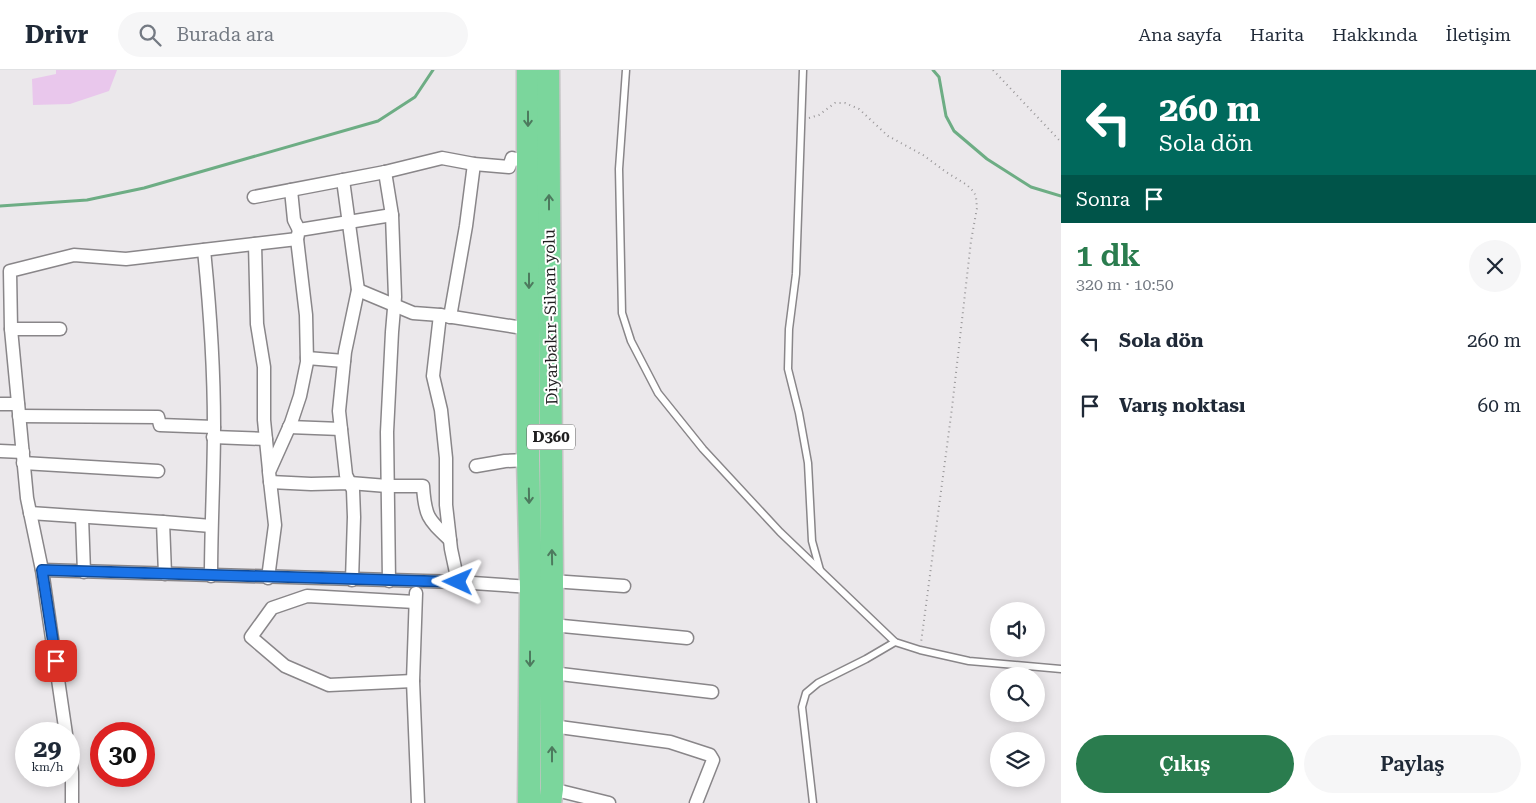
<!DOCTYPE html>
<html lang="tr">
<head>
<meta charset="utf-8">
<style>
  :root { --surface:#fff; --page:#f6f6f7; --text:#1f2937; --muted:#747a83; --line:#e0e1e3; --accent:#2a7c4e }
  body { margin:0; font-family:"Roboto Serif",serif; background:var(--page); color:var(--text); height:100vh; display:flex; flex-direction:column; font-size:19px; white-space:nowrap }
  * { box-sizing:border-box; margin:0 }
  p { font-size:16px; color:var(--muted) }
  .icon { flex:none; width:28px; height:28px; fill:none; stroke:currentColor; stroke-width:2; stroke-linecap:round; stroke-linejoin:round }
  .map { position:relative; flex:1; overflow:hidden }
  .sheet { display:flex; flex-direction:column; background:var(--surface); width:475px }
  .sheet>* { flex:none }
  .hud { background:#00695c; color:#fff; overflow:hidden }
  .buttons { position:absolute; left:990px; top:532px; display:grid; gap:10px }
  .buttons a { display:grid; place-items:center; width:55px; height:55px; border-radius:50%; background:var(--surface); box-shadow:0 2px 12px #0003; font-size:25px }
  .speed { position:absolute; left:15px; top:652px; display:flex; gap:10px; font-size:25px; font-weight:700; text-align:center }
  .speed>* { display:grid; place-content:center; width:65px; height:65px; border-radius:50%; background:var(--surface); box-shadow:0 2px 12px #0003; line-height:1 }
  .speed small { font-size:12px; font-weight:400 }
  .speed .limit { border:8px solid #d22; background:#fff; color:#111 }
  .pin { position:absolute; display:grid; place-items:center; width:42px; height:42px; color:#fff; margin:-21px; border-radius:10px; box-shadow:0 2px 8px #0006 }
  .me { position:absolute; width:55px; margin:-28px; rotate:271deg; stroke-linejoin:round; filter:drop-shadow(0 0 4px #0008) }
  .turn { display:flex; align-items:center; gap:18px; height:105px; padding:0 15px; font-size:22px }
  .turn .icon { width:65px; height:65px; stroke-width:2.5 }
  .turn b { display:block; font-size:35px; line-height:42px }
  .then { display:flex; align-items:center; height:48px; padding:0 15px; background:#0003; gap:10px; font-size:19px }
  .round { display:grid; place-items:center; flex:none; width:52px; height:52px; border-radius:26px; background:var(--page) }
  .head { display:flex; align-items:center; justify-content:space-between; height:85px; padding:0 15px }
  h1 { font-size:30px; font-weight:600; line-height:38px; color:var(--accent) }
  .cta { display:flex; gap:10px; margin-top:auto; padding:10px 15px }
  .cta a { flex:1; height:58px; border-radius:30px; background:var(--accent); color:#fff; font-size:20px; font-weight:600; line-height:58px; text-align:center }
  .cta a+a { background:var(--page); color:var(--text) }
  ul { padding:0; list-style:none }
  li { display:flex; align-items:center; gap:15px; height:65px; padding:0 15px }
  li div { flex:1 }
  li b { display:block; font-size:19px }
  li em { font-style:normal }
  header { display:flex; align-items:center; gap:30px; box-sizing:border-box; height:70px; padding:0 25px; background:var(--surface); border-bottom:1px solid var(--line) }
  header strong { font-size:24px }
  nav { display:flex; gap:28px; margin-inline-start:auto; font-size:18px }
  .search { width:350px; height:45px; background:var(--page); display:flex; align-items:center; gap:12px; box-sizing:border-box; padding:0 18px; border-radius:28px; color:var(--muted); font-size:19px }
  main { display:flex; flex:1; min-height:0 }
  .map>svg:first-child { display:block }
  .green { fill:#e9c7ec }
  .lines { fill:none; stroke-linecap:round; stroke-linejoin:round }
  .stream { stroke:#6dad84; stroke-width:3 }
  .lane-casing { stroke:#898689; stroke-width:9 }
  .street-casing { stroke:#898689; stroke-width:15 }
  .highway-casing { stroke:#c5c4c5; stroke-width:25 }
  .path { stroke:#989698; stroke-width:2; stroke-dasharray:1 4; stroke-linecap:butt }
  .lane { stroke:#fff; stroke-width:6 }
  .street { stroke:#fff; stroke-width:12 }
  .highway { stroke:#7bd69c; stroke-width:22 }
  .oneway { stroke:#4d7a5e }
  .route-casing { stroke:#114b97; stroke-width:12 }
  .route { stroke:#1a73e8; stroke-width:9 }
  .labels { text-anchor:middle; stroke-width:4; stroke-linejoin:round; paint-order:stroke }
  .shield { fill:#fff; stroke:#626262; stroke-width:1 }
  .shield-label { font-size:15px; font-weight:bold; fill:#1f1e1f }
  .street-label { font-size:16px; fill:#1f1e1f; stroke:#fff }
</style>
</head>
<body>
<header>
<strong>Drivr</strong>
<div class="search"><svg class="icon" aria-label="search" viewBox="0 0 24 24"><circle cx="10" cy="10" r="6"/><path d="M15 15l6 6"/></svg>Burada ara</div>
<nav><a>Ana sayfa</a><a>Harita</a><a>Hakkında</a><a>İletişim</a></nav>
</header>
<main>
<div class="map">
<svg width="1061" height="733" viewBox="0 0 1061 733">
  <rect width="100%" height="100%" fill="#ebe8eb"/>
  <!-- green -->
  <polygon class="green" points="56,0 117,0 109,21 70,34 33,35 32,9 56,4"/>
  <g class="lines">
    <!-- stream -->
    <g class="stream">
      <polyline points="933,0 939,7 946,46 954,61 987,89 1031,117 1061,126"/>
      <polyline points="0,136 87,130 144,118 378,51 415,27 433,0"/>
    </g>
    <!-- lane casing -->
    <g class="lane-casing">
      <g id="lane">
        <polyline points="626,0 619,99 622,243 631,271 658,323 703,379 780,462 895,572 920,580 969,591 1061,599"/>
        <polyline points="803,0 796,204 789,259 788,299 799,343 808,393 812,471 820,500"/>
        <polyline points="813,733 802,637 806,623 818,613 866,589 895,572"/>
      </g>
    </g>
    <!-- street casing -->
    <g class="street-casing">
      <g id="street">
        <polyline points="385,102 392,145 395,227 392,262 387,362 389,511"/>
        <polyline points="343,110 358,220 345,282 339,341 346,405 353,420 354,447 352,510"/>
        <polyline points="291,120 294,150 299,160"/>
        <polyline points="254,127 385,102 442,88 474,94 509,97 512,88 529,93"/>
        <polyline points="255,174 257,254 264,297 264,350 269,400"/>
        <path d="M204,180C210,239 214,297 214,356C214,406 211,456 211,506"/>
        <polyline points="358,220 413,243 440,245 529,259"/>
        <polyline points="440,245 433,306 441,340 446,388 446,435 451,479 458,512"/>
        <polyline points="450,247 466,156 474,94"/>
        <polyline points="11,259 60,259"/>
        <polyline points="307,288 344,291"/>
        <polyline points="0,334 18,334"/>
        <polyline points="19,346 158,347 160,355 214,357"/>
        <polyline points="289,357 341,359"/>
        <polyline points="213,367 266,369"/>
        <polyline points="0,381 23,382"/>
        <polyline points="23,393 158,401"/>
        <polyline points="476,396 505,391 528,390"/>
        <path d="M270,412L311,414L350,413L387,416H423C425,447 428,449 450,470"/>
        <polyline points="30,443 163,452 165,504"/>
        <polyline points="82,447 84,502"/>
        <polyline points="163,452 211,456"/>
        <polyline points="42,500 458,512 531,517"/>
        <polyline points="268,508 275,455 269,402 291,353 300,326 307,292 306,245 297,169 299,160 392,145"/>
        <polyline points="552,511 624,516"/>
        <polyline points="416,523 413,611 418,733"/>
        <polyline points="552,555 687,568"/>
        <polyline points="552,603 712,622"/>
        <polyline points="413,611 329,615 285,596 251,567 272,538 307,526 415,532"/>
        <polyline points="552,656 670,672 710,685 713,690 696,733"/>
        <polyline points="66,664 42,500 27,428 11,259 10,201 74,185 126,189 297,169"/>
        <polyline points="69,681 72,702 72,733"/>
        <polyline points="552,719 609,733"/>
      </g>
    </g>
    <!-- highway casing -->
    <g class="highway-casing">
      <g id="highway">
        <polyline points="528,0 528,390 531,517 529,733"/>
        <polyline points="548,0 552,511 552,719 550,733"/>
      </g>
    </g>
    <!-- path -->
    <g class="path">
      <polyline points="993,0 1061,72"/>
      <polyline points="809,48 819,45 835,33 845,33 859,39 888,66 923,85 946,102 967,115 974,122 976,127 977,138 971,171 952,338 921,573"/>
    </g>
    <!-- lane -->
    <use href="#lane" class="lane"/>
    <!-- street -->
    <use href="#street" class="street"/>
    <!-- highway -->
    <use href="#highway" class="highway"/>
  </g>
  <!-- one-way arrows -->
  <defs><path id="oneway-shaft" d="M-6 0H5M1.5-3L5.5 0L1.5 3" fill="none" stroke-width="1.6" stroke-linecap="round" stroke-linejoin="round" transform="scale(1.25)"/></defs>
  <g class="oneway">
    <use href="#oneway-shaft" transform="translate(528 49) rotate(90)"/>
    <use href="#oneway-shaft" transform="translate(549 132) rotate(-90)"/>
    <use href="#oneway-shaft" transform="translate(529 211) rotate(90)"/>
    <use href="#oneway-shaft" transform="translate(529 426) rotate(89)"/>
    <use href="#oneway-shaft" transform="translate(552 487) rotate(-91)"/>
    <use href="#oneway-shaft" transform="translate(530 589) rotate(90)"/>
    <use href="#oneway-shaft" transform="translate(552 684) rotate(-90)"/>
  </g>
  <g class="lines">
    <!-- route casing -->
    <g class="route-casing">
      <polyline id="route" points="56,591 42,500 458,512"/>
    </g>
    <!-- route -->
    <use href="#route" class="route"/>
  </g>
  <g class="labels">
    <!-- shield labels -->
    <rect class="shield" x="527" y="354.5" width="48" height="25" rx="4"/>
    <g class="shield-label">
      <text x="551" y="372">D360</text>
    </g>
    <!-- street labels -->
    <g class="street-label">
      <text transform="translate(550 247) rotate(-91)" y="6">Diyarbakır-Silvan yolu</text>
    </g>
  </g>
</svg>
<div class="buttons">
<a><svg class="icon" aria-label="sound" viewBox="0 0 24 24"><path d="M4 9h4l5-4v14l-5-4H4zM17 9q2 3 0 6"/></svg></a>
<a><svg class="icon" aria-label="search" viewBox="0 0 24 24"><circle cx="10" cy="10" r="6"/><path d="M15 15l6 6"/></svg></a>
<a><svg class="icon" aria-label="layers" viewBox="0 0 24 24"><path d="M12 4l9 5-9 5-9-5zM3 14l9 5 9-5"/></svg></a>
</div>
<div class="speed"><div>29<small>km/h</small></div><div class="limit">30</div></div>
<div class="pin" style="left:56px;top:591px;background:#d93025"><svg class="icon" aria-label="arrive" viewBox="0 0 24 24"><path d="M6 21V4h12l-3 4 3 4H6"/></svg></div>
<svg class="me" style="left:458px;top:512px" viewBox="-20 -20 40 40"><path d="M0-17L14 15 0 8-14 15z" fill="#1a73e8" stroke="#fff" stroke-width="4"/></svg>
</div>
<section class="sheet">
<div class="hud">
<div class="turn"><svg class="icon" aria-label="left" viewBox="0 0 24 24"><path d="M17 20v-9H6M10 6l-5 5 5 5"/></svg><div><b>260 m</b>Sola dön</div></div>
<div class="then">Sonra<svg class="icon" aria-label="arrive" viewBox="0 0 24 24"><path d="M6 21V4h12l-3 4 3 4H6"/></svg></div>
</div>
<div class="head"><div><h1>1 dk</h1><p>320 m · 10:50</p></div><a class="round"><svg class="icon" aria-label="close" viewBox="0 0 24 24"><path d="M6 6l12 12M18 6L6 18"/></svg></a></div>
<ul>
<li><svg class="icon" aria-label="left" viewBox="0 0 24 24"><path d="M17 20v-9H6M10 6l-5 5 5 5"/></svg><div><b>Sola dön</b></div><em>260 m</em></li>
<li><svg class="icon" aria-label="arrive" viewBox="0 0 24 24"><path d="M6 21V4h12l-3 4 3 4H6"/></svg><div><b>Varış noktası</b></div><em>60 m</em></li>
</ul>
<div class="cta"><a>Çıkış</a><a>Paylaş</a></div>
</section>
</main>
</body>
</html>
